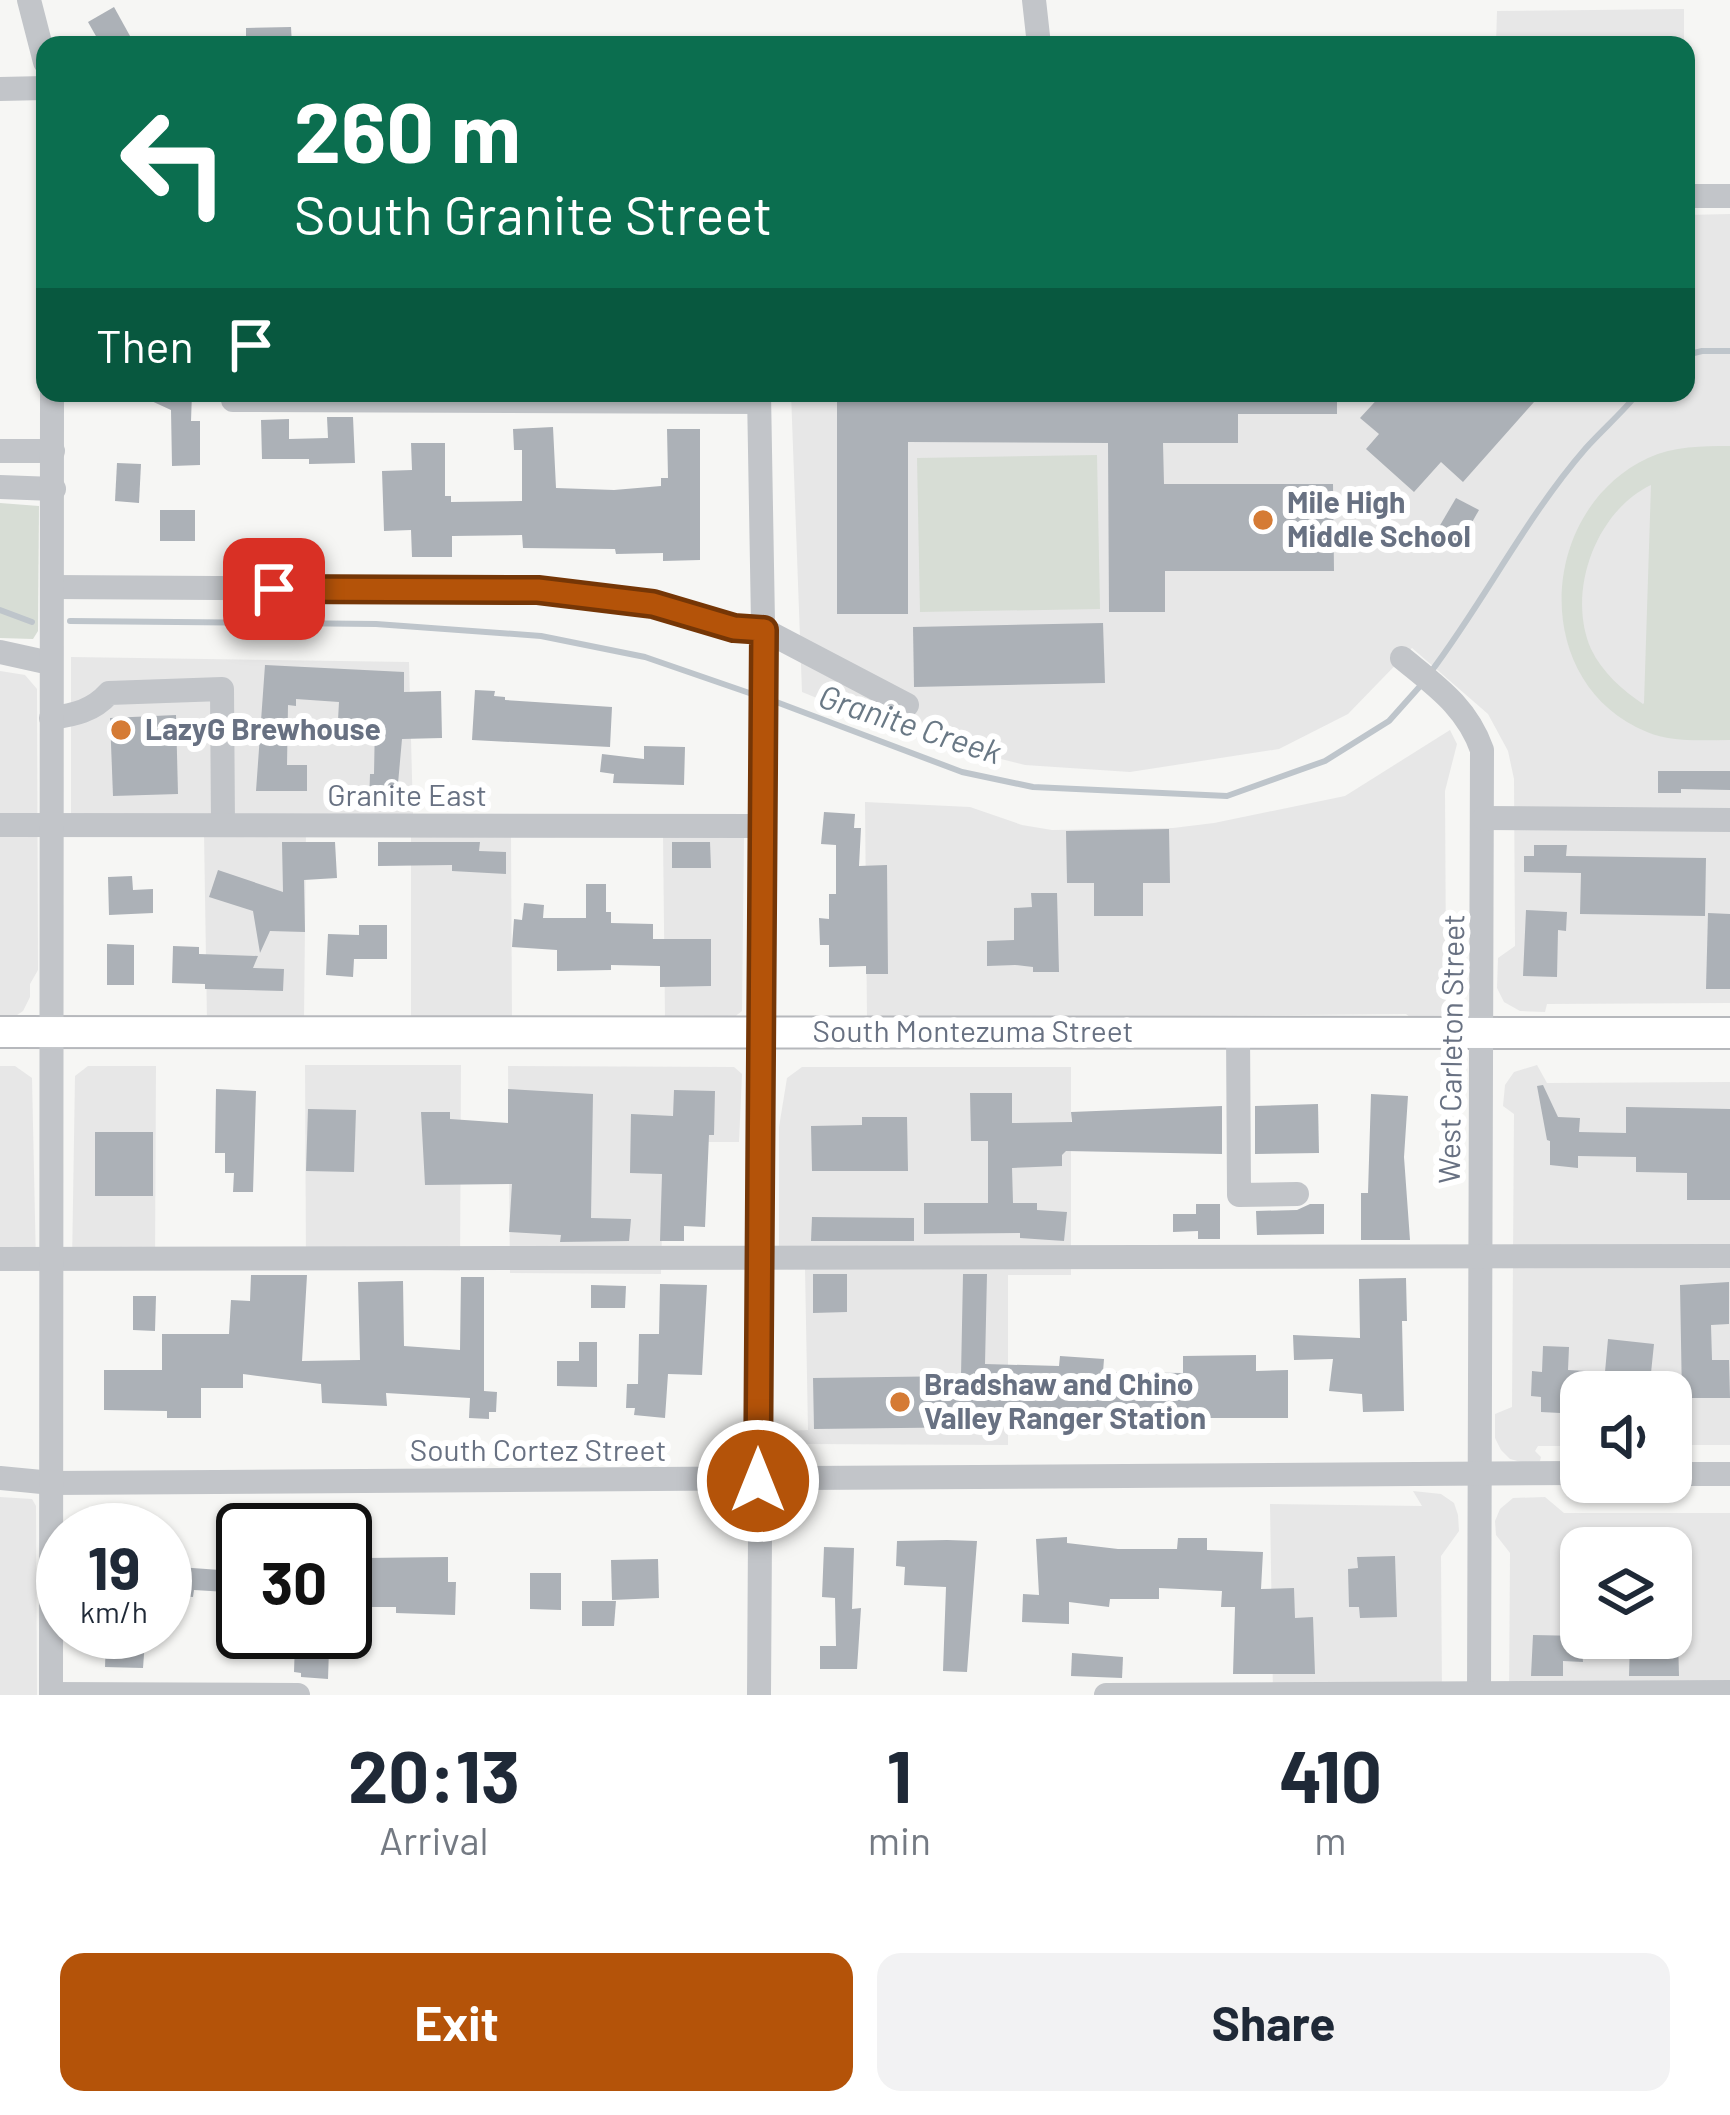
<!DOCTYPE html>
<html lang="en">
<head>
<meta charset="utf-8">
<style>
  :root { --surface:#fff; --page:#f2f2f3; --text:#1f2937; --muted:#747a83; --accent:#b45309 }
  body { margin:0; font-family:Barlow,sans-serif; background:var(--page); color:var(--text); height:100vh; display:flex; flex-direction:column; font-size:45px; white-space:nowrap }
  * { box-sizing:border-box; margin:0 }
  p { font-size:39px; color:var(--muted) }
  .icon { flex:none; width:66px; height:66px; fill:none; stroke:currentColor; stroke-width:2; stroke-linecap:round; stroke-linejoin:round }
  .map { position:relative; height:1695px; overflow:hidden }
  .panel { display:flex; flex-direction:column; background:var(--surface); flex:1 }
  .panel>* { flex:none }
  .hud { position:absolute; left:36px; top:36px; width:1659px; height:366px; border-radius:24px; box-shadow:0 3px 9px #0004; background:#0b6e4f; color:#fff; overflow:hidden }
  .fabs { position:absolute; left:1560px; top:1371px; display:grid; gap:24px }
  .fabs a { display:grid; place-items:center; width:132px; height:132px; border-radius:24px; background:var(--surface); box-shadow:0 3px 9px #0004; font-size:60px }
  .speed { position:absolute; left:36px; top:1503px; display:flex; gap:24px; font-size:60px; font-weight:700; text-align:center }
  .speed>* { display:grid; place-content:center; width:156px; height:156px; border-radius:50%; background:var(--surface); box-shadow:0 3px 9px #0004; line-height:1 }
  .speed small { font-size:30px; font-weight:400 }
  .speed .limit { border:6px solid #111; border-radius:18px; background:#fff; color:#111 }
  .pin { position:absolute; display:grid; place-items:center; width:102px; height:102px; color:#fff; margin:-51px; border-radius:24px; box-shadow:0 6px 18px #0006 }
  .me { position:absolute; width:132px; margin:-66px; rotate:0deg; stroke-linejoin:round; filter:drop-shadow(0 0 9px #0008) }
  .turn { display:flex; align-items:center; gap:42px; height:252px; padding:0 60px; font-size:54px }
  .turn .icon { width:156px; height:156px; stroke-width:2.5 }
  .turn b { display:block; font-size:84px; line-height:102px }
  .then { display:flex; align-items:center; height:114px; padding:0 60px; background:#0003; gap:24px; font-size:45px }
  .eta { display:flex; justify-content:space-evenly; align-items:center; height:204px; text-align:center }
  .eta b { font-size:72px; font-weight:700; line-height:84px }
  .button { display:flex; gap:24px; margin-top:auto; padding:24px 60px }
  .button a { flex:1; height:138px; border-radius:24px; background:var(--accent); color:#fff; font-size:48px; font-weight:700; line-height:138px; text-align:center }
  .button a+a { background:var(--page); color:var(--text) }
  .map>svg:first-child { display:block }
  .built { fill:#e7e7e7; fill-rule:evenodd }
  .green { fill:#d7ddd5; fill-rule:evenodd }
  .lines { fill:none; stroke-linecap:round; stroke-linejoin:round }
  .stream { stroke:#bec5cb; stroke-width:6 }
  .building { fill:#acb1b7 }
  .major-casing { stroke:#b6b8bc; stroke-width:34 }
  .minor { stroke:#c2c5c9; stroke-width:24 }
  .major { stroke:#fff; stroke-width:30 }
  .route-casing { stroke:#753606; stroke-width:30 }
  .route { stroke:#b45309; stroke-width:21 }
  .poi-dot { fill:#d57b35; stroke:#fff; stroke-width:4.5 }
  .labels { text-anchor:middle; stroke-width:12; stroke-linejoin:round; paint-order:stroke }
  .poi-label { font-size:30px; font-weight:bold; fill:#687182; stroke:#fff; text-anchor:start }
  .street-label { font-size:30px; fill:#687182; stroke:#fff }
  .water-label { font-size:33px; font-style:italic; fill:#697885; stroke:#fff }
</style>
</head>
<body>
<div class="map">
<svg width="1730" height="1695" viewBox="0 0 1730 1695">
  <rect width="100%" height="100%" fill="#f6f6f4"/>
  <!-- built -->
  <g class="built">
    <polygon points="1684,9 1684,45 1496,45 1497,11"/>
    <polygon points="1730,214 1730,1003 1547,1004 1545,1012 1520,1011 1504,1002 1497,988 1498,958 1515,946 1514,779 1508,751 1488,714 1412,648 1348,714 1279,749 1130,772 1025,765 913,737 802,692 791,393 1686,393 1686,215"/>
    <polygon points="71,657 409,662 413,815 71,818"/>
    <polygon points="0,671 25,675 37,689 38,970 30,984 30,997 23,1011 14,1017 0,1017"/>
    <polygon points="1450,730 1457,744 1445,791 1446,966 1458,972 1459,991 1443,1016 1416,1022 1406,1014 867,1019 865,802 970,807 1022,825 1052,830 1173,828 1214,823 1345,796"/>
    <polygon points="306,832 304,1020 207,1021 204,833"/>
    <polygon points="411,834 511,834 512,1019 411,1019"/>
    <polygon points="663,835 744,836 742,1011 733,1018 665,1018"/>
    <polygon points="305,1065 461,1065 460,1271 306,1266"/>
    <polygon points="1537,1065 1547,1083 1730,1082 1730,1445 1671,1445 1671,1392 1581,1392 1581,1446 1538,1446 1535,1451 1541,1457 1540,1461 1521,1462 1510,1459 1501,1450 1495,1438 1495,1414 1512,1407 1514,1114 1503,1106 1505,1085 1514,1072"/>
    <polygon points="0,1066 15,1066 32,1078 36,1265 0,1264"/>
    <polygon points="88,1066 156,1066 155,1265 72,1264 75,1076"/>
    <polygon points="508,1066 734,1067 742,1074 739,1142 664,1142 661,1274 510,1273"/>
    <polygon points="802,1067 1071,1067 1071,1275 1008,1275 1008,1445 805,1444 804,1453 789,1452 780,1442 780,1431 808,1430 805,1268 779,1267 779,1127 787,1078"/>
    <polygon points="1413,1491 1441,1494 1454,1503 1458,1515 1459,1531 1441,1556 1442,1695 1273,1695 1270,1504 1422,1506"/>
    <polygon points="0,1497 32,1499 36,1506 37,1695 0,1695"/>
    <path d="M1545,1497L1564,1513H1730V1695H1509L1510,1553L1496,1535L1495,1521L1500,1509L1513,1498ZM1581,1548H1671V1638H1581Z"/>
  </g>
  <!-- green -->
  <g class="green">
    <path d="M1730,446V740C1703,740 1673,743 1647,732C1529,684 1537,510 1648,458C1674,446 1702,446 1730,446ZM1651,485L1644,703L1643,704C1622,690 1602,672 1591,649C1566,592 1596,511 1651,485Z"/>
    <polygon points="1097,455 1100,609 920,612 917,458"/>
    <polygon points="0,503 39,506 38,631 33,639 0,638"/>
  </g>
  <g class="lines">
    <!-- stream -->
    <g class="stream">
      <polyline points="1686,355 1702,351 1730,351"/>
      <polyline points="0,610 32,622"/>
      <polyline points="70,621 376,624 541,636 645,657 758,696"/>
      <path d="M1430,673C1485,600 1526,517 1586,448C1603,429 1622,413 1638,393"/>
      <polyline points="771,700 962,772 1033,787 1227,796 1325,761 1389,721 1422,684"/>
    </g>
  </g>
  <!-- building -->
  <g class="building">
    <polygon points="114,7 135,45 101,45 88,22"/>
    <polygon points="291,27 292,45 246,45 246,28"/>
    <polygon points="134,393 192,393 191,421 200,421 200,465 172,466 171,410"/>
    <polygon points="837,393 1337,393 1337,414 1238,414 1238,443 1163,443 1164,484 1333,484 1334,571 1165,571 1165,612 1109,612 1108,443 908,442 908,614 837,614"/>
    <polygon points="1383,393 1542,393 1463,482 1441,462 1414,492 1366,449 1379,434 1360,418"/>
    <polygon points="327,417 353,417 355,463 309,464 309,459 262,459 261,420 289,419 289,439 328,438"/>
    <polygon points="553,427 556,488 614,490 661,486 661,478 668,478 667,429 700,429 700,560 663,561 663,553 616,554 615,549 523,548 522,535 452,536 452,557 412,557 411,530 384,531 382,471 412,470 411,443 445,443 445,496 451,496 451,502 522,501 522,450 514,450 513,429"/>
    <polygon points="117,463 141,464 139,503 115,501"/>
    <polygon points="1456,498 1479,510 1455,552 1432,539"/>
    <rect x="160" y="510" width="35" height="31"/>
    <polygon points="1103,623 1105,683 914,687 913,627"/>
    <polygon points="265,665 404,672 404,692 441,691 442,738 402,739 396,806 369,804 370,774 374,774 375,721 338,720 339,702 296,699 296,706 288,705 287,765 307,765 307,791 256,791"/>
    <polygon points="475,690 495,691 494,696 505,697 505,700 612,707 610,747 472,740"/>
    <polygon points="176,715 178,794 113,796 110,718"/>
    <polygon points="644,746 685,747 684,785 613,783 614,774 600,772 602,754 644,759"/>
    <polygon points="1658,771 1730,771 1730,790 1681,789 1681,793 1658,793"/>
    <polygon points="824,812 855,814 854,828 861,828 859,866 887,865 888,974 866,974 866,966 829,967 829,945 820,945 819,918 829,919 829,894 836,894 836,845 821,844"/>
    <polygon points="1169,829 1170,883 1143,883 1143,916 1094,916 1094,883 1067,883 1066,831"/>
    <polygon points="282,842 335,842 337,878 304,880 305,932 270,931 260,953 253,911 209,897 218,870 283,892"/>
    <polygon points="378,842 480,842 479,851 506,852 506,874 452,871 452,865 378,866"/>
    <polygon points="672,842 710,842 711,868 672,868"/>
    <polygon points="1534,845 1567,845 1566,856 1706,858 1705,916 1580,914 1581,873 1524,872 1524,856 1534,856"/>
    <polygon points="132,876 133,890 153,889 153,913 109,915 108,877"/>
    <polygon points="586,884 606,884 606,912 611,912 611,923 653,924 653,939 711,939 711,986 660,987 660,966 611,965 611,970 557,971 557,950 512,947 514,919 522,920 524,903 544,905 543,918 586,918"/>
    <polygon points="1031,893 1057,893 1059,972 1033,972 1033,967 1015,965 987,966 987,941 1014,940 1014,908 1032,907"/>
    <polygon points="1526,910 1567,912 1566,931 1558,930 1557,977 1523,976"/>
    <polygon points="1708,913 1730,914 1730,989 1706,989"/>
    <polygon points="359,925 387,925 387,959 354,959 353,977 326,975 328,934 359,935"/>
    <polygon points="107,944 134,945 134,985 107,985"/>
    <polygon points="173,946 199,947 199,954 258,956 253,968 284,969 283,991 205,989 205,984 172,983"/>
    <polygon points="1543,1085 1558,1117 1580,1118 1579,1132 1626,1133 1626,1107 1730,1109 1730,1200 1687,1200 1687,1173 1636,1172 1636,1157 1578,1156 1578,1168 1550,1165 1550,1141 1547,1140 1537,1086"/>
    <polygon points="216,1089 256,1091 253,1192 233,1192 234,1173 225,1173 225,1153 215,1153"/>
    <polygon points="508,1089 593,1094 591,1218 631,1219 629,1241 560,1242 561,1235 509,1232 512,1184 425,1185 421,1112 450,1112 450,1119 508,1123"/>
    <polygon points="674,1090 715,1091 714,1135 709,1135 705,1227 684,1226 684,1241 660,1241 662,1174 630,1173 631,1114 673,1116"/>
    <polygon points="970,1093 1012,1093 1012,1123 1072,1122 1071,1112 1222,1106 1222,1154 1066,1151 1062,1155 1062,1166 1012,1168 1013,1203 1037,1203 1037,1210 1067,1212 1064,1241 1020,1238 1020,1233 924,1234 924,1203 988,1203 988,1141 971,1141"/>
    <polygon points="1371,1094 1408,1096 1404,1157 1410,1240 1361,1240 1361,1193 1368,1193"/>
    <polygon points="1318,1104 1319,1153 1255,1154 1255,1106"/>
    <polygon points="308,1109 356,1110 354,1172 306,1171"/>
    <polygon points="862,1117 907,1117 908,1171 812,1171 811,1126 862,1125"/>
    <rect x="95" y="1132" width="58" height="64"/>
    <polygon points="1196,1204 1220,1204 1220,1239 1198,1239 1198,1231 1173,1232 1173,1214 1196,1214"/>
    <polygon points="1310,1204 1324,1204 1324,1234 1257,1235 1256,1211 1297,1210"/>
    <polygon points="812,1217 914,1218 914,1241 811,1241"/>
    <polygon points="813,1274 847,1274 847,1312 813,1313"/>
    <polygon points="963,1274 987,1274 985,1364 1059,1366 1060,1356 1104,1359 1103,1372 1183,1373 1183,1356 1256,1355 1256,1371 1288,1370 1288,1418 1096,1418 1066,1417 1067,1410 1012,1411 1011,1418 987,1417 987,1427 814,1429 813,1378 961,1376"/>
    <polygon points="251,1275 307,1275 302,1361 360,1360 358,1282 403,1281 404,1346 460,1350 461,1277 484,1277 484,1391 497,1392 496,1412 489,1412 489,1419 469,1418 470,1398 386,1393 387,1406 322,1403 321,1384 243,1374 243,1388 201,1388 201,1418 167,1418 167,1411 104,1410 104,1370 162,1370 162,1334 229,1334 231,1300 250,1301"/>
    <polygon points="1406,1278 1407,1321 1402,1321 1404,1411 1363,1412 1362,1394 1329,1391 1333,1359 1294,1360 1293,1335 1360,1338 1359,1279"/>
    <polygon points="1729,1282 1729,1324 1711,1325 1712,1360 1729,1360 1730,1398 1682,1398 1680,1285"/>
    <polygon points="660,1284 707,1285 702,1375 668,1374 665,1418 634,1415 635,1408 626,1408 627,1384 638,1384 639,1334 659,1334"/>
    <polygon points="591,1285 626,1286 625,1308 591,1308"/>
    <polygon points="133,1296 156,1296 155,1331 133,1330"/>
    <polygon points="1608,1339 1654,1344 1649,1392 1580,1392 1579,1414 1541,1412 1541,1397 1531,1396 1532,1371 1542,1372 1543,1346 1569,1347 1568,1370 1605,1372"/>
    <polygon points="579,1342 597,1342 597,1387 557,1386 557,1361 579,1361"/>
    <polygon points="1067,1537 1067,1543 1118,1549 1177,1549 1178,1538 1207,1538 1207,1550 1263,1552 1261,1589 1294,1588 1295,1618 1313,1617 1315,1674 1233,1674 1235,1607 1221,1607 1222,1591 1159,1588 1159,1599 1110,1599 1109,1607 1069,1602 1069,1624 1022,1622 1023,1594 1039,1595 1036,1539"/>
    <polygon points="947,1540 977,1541 967,1672 943,1671 946,1587 904,1585 905,1567 896,1566 897,1541"/>
    <polygon points="824,1547 854,1548 852,1609 861,1608 857,1669 820,1669 820,1646 836,1646 835,1598 822,1597"/>
    <polygon points="1395,1556 1397,1617 1360,1618 1359,1607 1349,1607 1348,1569 1358,1568 1357,1557"/>
    <polygon points="448,1557 448,1582 456,1582 455,1615 396,1613 396,1607 364,1607 365,1558"/>
    <polygon points="658,1559 659,1598 612,1600 611,1560"/>
    <polygon points="221,1560 243,1561 243,1593 194,1590 193,1597 165,1595 165,1566 220,1570"/>
    <polygon points="530,1573 561,1573 561,1610 530,1609"/>
    <polygon points="582,1601 616,1601 614,1626 582,1626"/>
    <polygon points="1533,1635 1581,1636 1583,1662 1563,1661 1563,1676 1531,1676"/>
    <polygon points="1650,1638 1678,1638 1679,1676 1629,1676 1630,1640"/>
    <polygon points="106,1639 145,1641 143,1668 105,1667"/>
    <polygon points="295,1642 313,1643 313,1649 329,1650 328,1679 301,1677 301,1673 294,1672"/>
    <polygon points="1072,1653 1123,1657 1122,1678 1071,1676"/>
  </g>
  <g class="lines">
    <!-- major casing -->
    <g class="major-casing">
      <polyline id="major" points="0,1032 1730,1033"/>
    </g>
    <!-- minor -->
    <g class="minor">
      <polyline points="29,0 45,62"/>
      <polyline points="1034,0 1039,45"/>
      <polyline points="0,89 45,88"/>
      <polyline points="1686,196 1730,196"/>
      <polyline points="759,393 765,738 759,1695"/>
      <polyline points="233,400 759,402"/>
      <polyline points="0,451 53,451"/>
      <polyline points="0,487 54,489"/>
      <polyline points="53,587 538,590 653,604 734,628 764,630 907,705"/>
      <polyline points="0,652 50,663"/>
      <path d="M1402,658C1436,686 1467,707 1482,750L1479,1695"/>
      <path d="M51,718C74,715 93,711 109,693L222,689L223,825"/>
      <polyline points="1484,818 1730,820"/>
      <polyline points="0,825 763,826"/>
      <polyline points="1238,1032 1239,1195 1297,1194"/>
      <polyline points="0,1259 1730,1256"/>
      <polyline points="1671,1474 1730,1474"/>
      <polyline points="0,1478 52,1483 1581,1473"/>
      <polyline points="51,1694 298,1695"/>
      <polyline points="51,1695 52,393"/>
      <polyline points="1106,1695 1730,1692"/>
    </g>
    <!-- major -->
    <use href="#major" class="major"/>
  </g>
  <g class="lines">
    <!-- route casing -->
    <g class="route-casing">
      <polyline id="route" points="274,589 538,590 653,604 734,628 764,630 758,1481"/>
    </g>
    <!-- route -->
    <use href="#route" class="route"/>
  </g>
  <!-- markers -->
  <g class="poi-dot">
    <circle cx="1263" cy="520" r="12"/>
    <circle cx="121" cy="730" r="12"/>
    <circle cx="900" cy="1402" r="12"/>
  </g>
  <g class="labels">
    <!-- poi labels -->
    <g class="poi-label">
      <text x="1287" y="513">Mile High<tspan x="1287" dy="34">Middle School</tspan></text>
      <text x="145" y="740">LazyG Brewhouse</text>
      <text x="924" y="1395">Bradshaw and Chino<tspan x="924" dy="34">Valley Ranger Station</tspan></text>
    </g>
    <!-- street labels -->
    <g class="street-label">
      <text x="407" y="806">Granite East</text>
      <text x="973" y="1042">South Montezuma Street</text>
      <text transform="translate(1452 1049) rotate(-89)" y="10">West Carleton Street</text>
      <text x="538" y="1461">South Cortez Street</text>
    </g>
    <!-- water labels -->
    <g class="water-label">
      <text transform="translate(910 724) rotate(18)" y="12">Granite Creek</text>
    </g>
  </g>
</svg>
<div class="fabs">
<a><svg class="icon" aria-label="sound" viewBox="0 0 24 24"><path d="M4 9h4l5-4v14l-5-4H4zM17 9q2 3 0 6"/></svg></a>
<a><svg class="icon" aria-label="layers" viewBox="0 0 24 24"><path d="M12 4l9 5-9 5-9-5zM3 14l9 5 9-5"/></svg></a>
</div>
<div class="speed"><div>19<small>km/h</small></div><div class="limit">30</div></div>
<div class="pin" style="left:274px;top:589px;background:#d93025"><svg class="icon" aria-label="arrive" viewBox="0 0 24 24"><path d="M6 21V4h12l-3 4 3 4H6"/></svg></div>
<svg class="me" style="left:758px;top:1481px" viewBox="-20 -20 40 40"><circle r="17" fill="#b45309" stroke="#fff" stroke-width="3"/><path d="M0-11L8 9 0 5-8 9z" fill="#fff"/></svg>
<div class="hud">
<div class="turn"><svg class="icon" aria-label="left" viewBox="0 0 24 24"><path d="M17 20v-9H6M10 6l-5 5 5 5"/></svg><div><b>260 m</b>South Granite Street</div></div>
<div class="then">Then<svg class="icon" aria-label="arrive" viewBox="0 0 24 24"><path d="M6 21V4h12l-3 4 3 4H6"/></svg></div>
</div>
</div>
<section class="panel">
<div class="eta">
<div><b>20:13</b><p>Arrival</p></div>
<div><b>1</b><p>min</p></div>
<div><b>410</b><p>m</p></div>
</div>
<div class="button"><a>Exit</a><a>Share</a></div>
</section>
</body>
</html>
